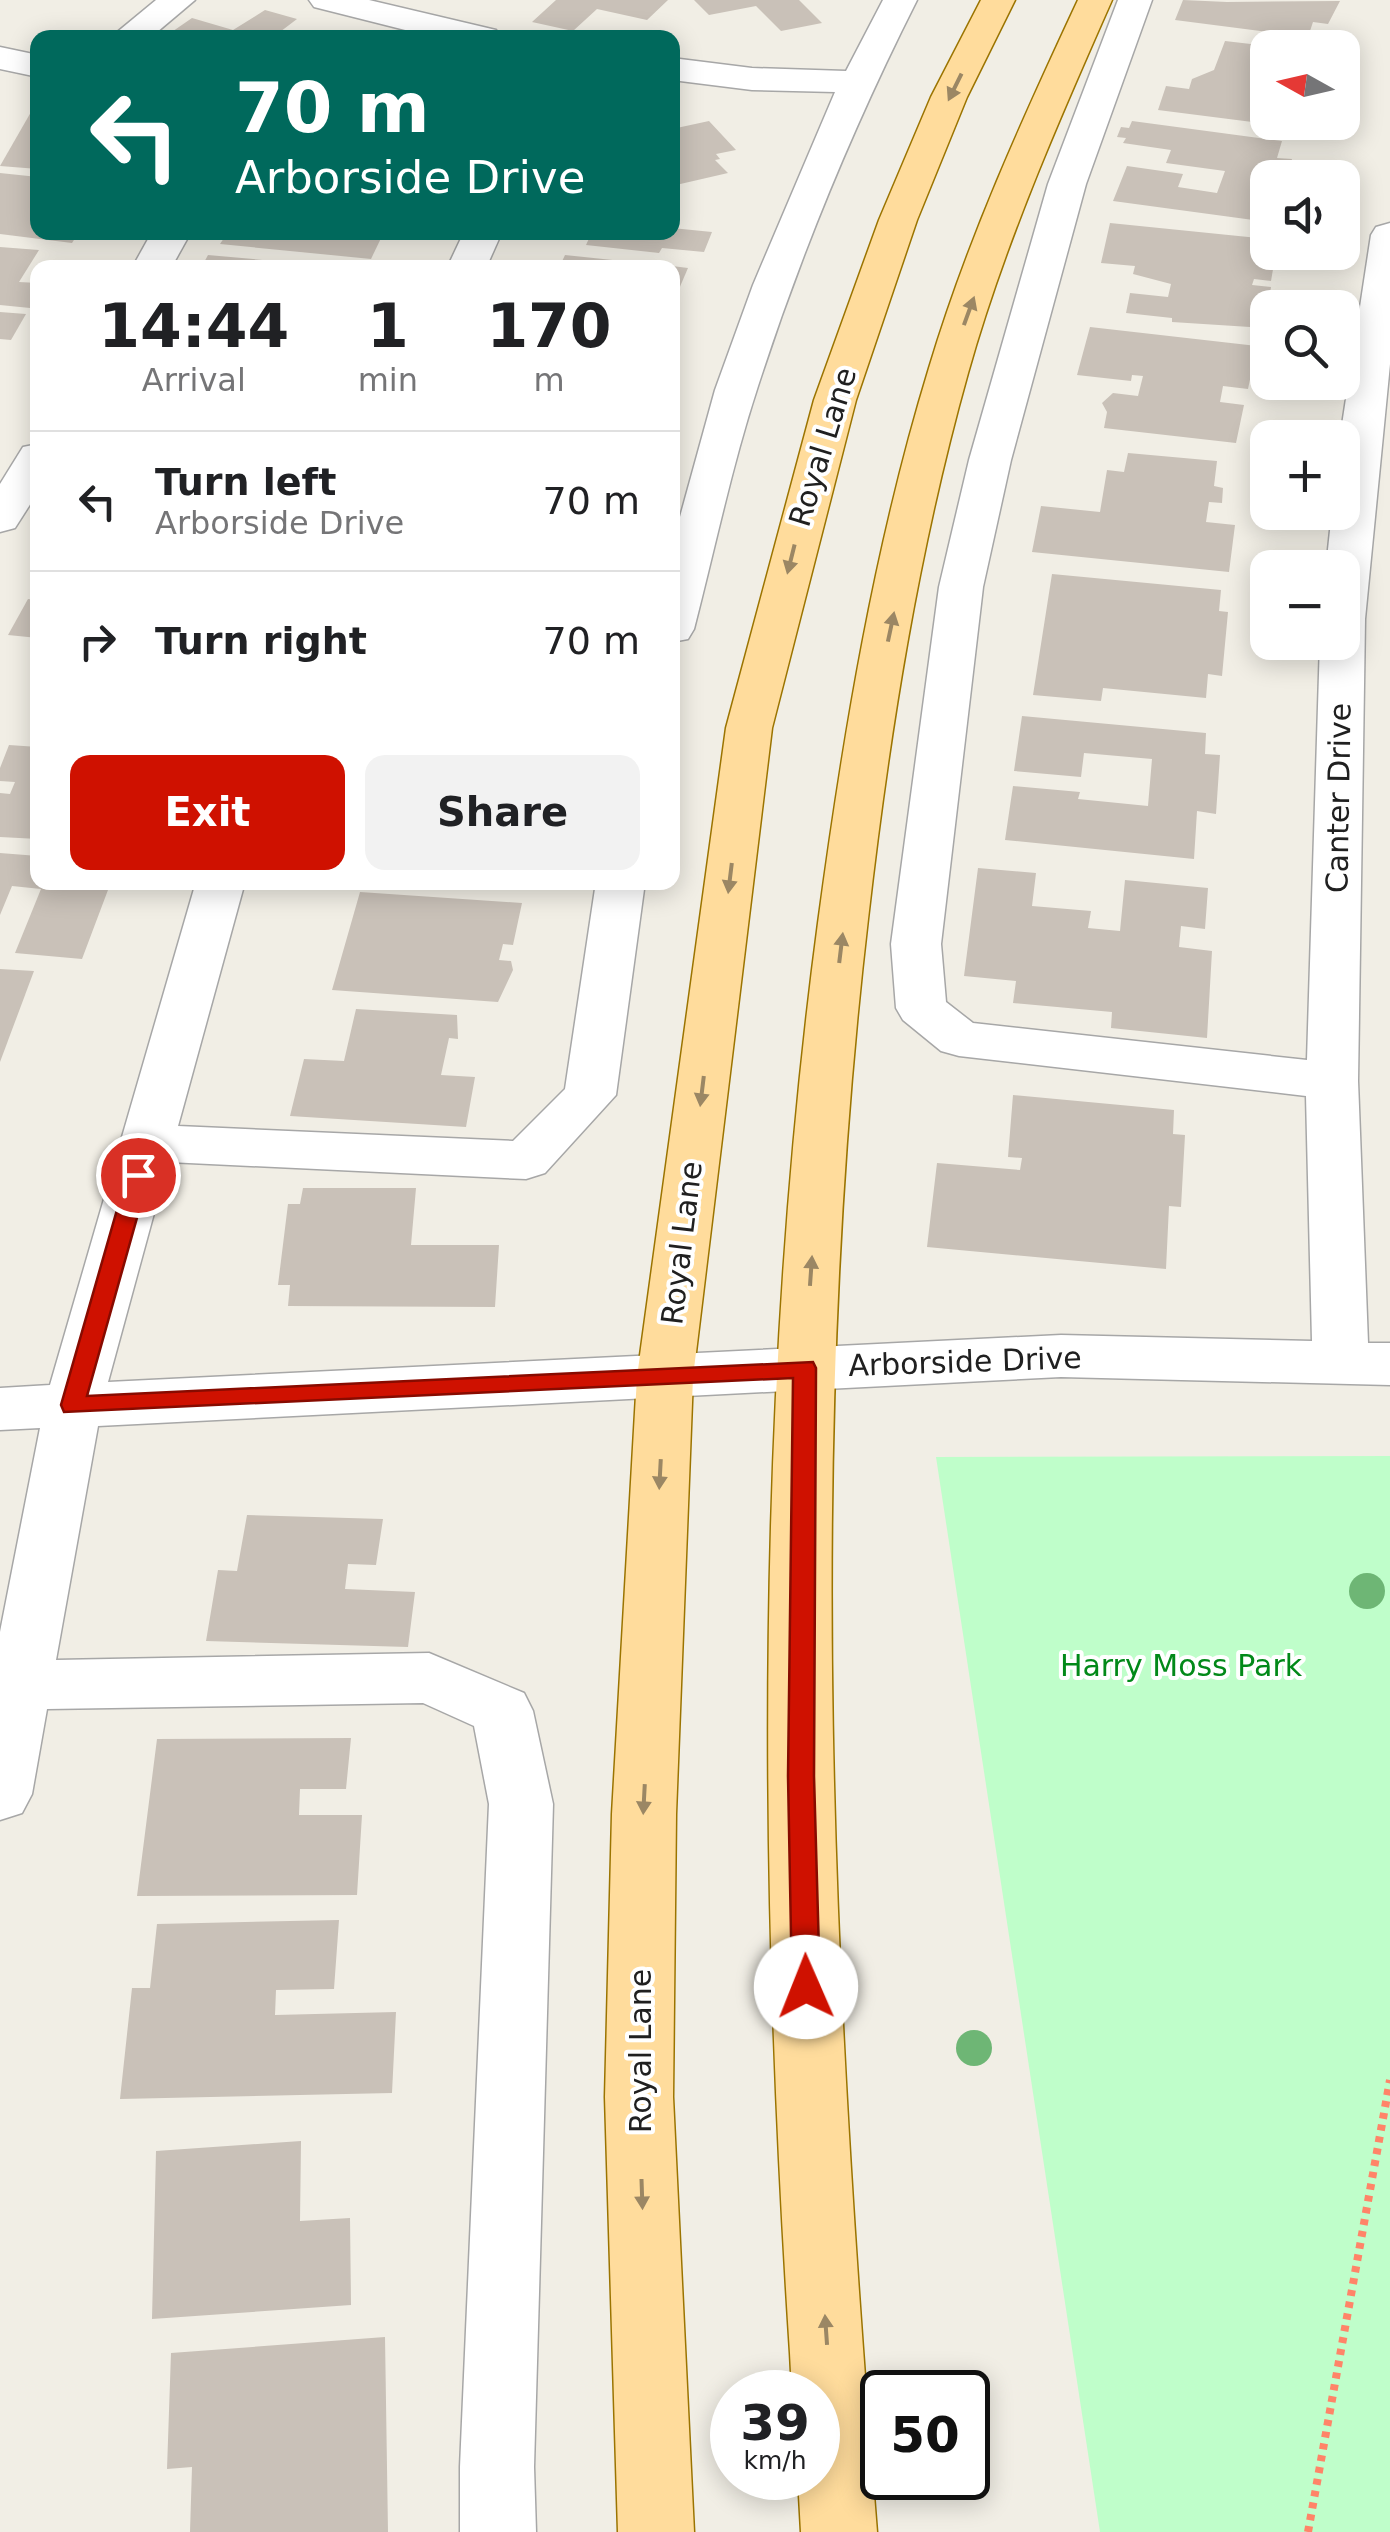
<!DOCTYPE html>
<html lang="en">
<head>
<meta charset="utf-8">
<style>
  :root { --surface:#fff; --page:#f2f2f2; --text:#202124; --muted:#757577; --line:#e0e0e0; --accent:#cf1100 }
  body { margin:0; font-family:"DejaVu Sans",sans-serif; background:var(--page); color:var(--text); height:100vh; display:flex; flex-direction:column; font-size:38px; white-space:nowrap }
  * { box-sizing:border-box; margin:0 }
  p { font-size:32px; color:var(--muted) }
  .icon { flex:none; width:55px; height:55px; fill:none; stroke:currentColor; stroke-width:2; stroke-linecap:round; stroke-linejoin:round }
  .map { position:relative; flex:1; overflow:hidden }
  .details { position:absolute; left:30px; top:260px; width:650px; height:630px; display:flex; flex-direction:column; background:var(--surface); border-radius:20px; box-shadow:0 5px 25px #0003 }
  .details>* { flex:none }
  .top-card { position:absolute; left:30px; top:30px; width:650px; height:210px; border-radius:20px; box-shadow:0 5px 25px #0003; background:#00695c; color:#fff; overflow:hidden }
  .needle { width:65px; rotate:278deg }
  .tools { position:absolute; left:1250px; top:30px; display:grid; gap:20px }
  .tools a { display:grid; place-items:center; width:110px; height:110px; border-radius:20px; background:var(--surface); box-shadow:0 5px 25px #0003; font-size:50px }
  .speed { position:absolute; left:710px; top:2370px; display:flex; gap:20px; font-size:50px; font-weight:700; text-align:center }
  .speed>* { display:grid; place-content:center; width:130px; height:130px; border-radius:50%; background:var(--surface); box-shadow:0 5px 25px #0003; line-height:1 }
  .speed small { font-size:25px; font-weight:400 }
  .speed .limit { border:5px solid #111; border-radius:15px; background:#fff; color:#111 }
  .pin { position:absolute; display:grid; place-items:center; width:85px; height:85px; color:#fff; margin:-42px; border:5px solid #fff; border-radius:50%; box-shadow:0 2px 10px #0007 }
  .me { position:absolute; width:110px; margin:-55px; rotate:359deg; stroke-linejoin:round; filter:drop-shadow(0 0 8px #0008) }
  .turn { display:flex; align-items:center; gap:35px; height:210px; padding:0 40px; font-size:45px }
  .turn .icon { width:130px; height:130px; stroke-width:2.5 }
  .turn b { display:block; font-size:70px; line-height:85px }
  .eta { display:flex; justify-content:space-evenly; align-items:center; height:170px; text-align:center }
  .eta b { font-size:60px; font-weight:600; line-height:70px }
  .primary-button { display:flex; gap:20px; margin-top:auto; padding:20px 40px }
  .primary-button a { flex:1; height:115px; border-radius:20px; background:var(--accent); color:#fff; font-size:40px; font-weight:600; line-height:115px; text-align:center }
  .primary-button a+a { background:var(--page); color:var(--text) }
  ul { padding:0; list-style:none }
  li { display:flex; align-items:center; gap:30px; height:140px; padding:0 40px; border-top:2px solid var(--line) }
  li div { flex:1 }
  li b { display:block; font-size:38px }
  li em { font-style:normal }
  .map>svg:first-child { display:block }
  .park { fill:#bffeca }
  .building { fill:#c9c1b8 }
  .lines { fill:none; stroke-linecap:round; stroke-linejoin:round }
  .minor-casing { stroke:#a7a7a7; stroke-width:3 }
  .major-casing { stroke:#9b7400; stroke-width:3 }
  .path { stroke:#ff8468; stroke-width:8; stroke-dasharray:6 6; stroke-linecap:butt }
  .minor { fill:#fff; fill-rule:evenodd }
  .major { fill:#ffdc9c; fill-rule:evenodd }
  .tree { fill:#6eb675 }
  .oneway { fill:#9b8764 }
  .route { fill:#cf1100; stroke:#870b00; stroke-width:2.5 }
  .labels { text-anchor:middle; stroke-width:8; stroke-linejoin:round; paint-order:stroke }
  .street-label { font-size:30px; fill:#202020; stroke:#fff }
  .park-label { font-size:30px; fill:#028919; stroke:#fff }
</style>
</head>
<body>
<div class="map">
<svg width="1390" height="2532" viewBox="0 0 1390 2532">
  <rect width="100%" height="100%" fill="#f1eee5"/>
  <!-- park -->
  <polygon class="park" points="1390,1456 1390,2532 1100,2532 936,1457"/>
  <!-- building -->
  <g class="building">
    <polygon points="556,0 668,0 647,20 597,9 573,31 532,22"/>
    <polygon points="694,0 799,0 822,23 781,31 756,6 709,15"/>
    <polygon points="1183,0 1227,2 1340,1 1328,24 1313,22 1308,37 1175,20"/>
    <polygon points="265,10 297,19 272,38 163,38 192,18 233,30"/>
    <polygon points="1225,41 1268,46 1268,124 1158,110 1166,86 1189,89 1192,79 1214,70"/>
    <polygon points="31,112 38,112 38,169 0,166"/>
    <polygon points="709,121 736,150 716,154 720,159 715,160 728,173 676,185 672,180 672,129"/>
    <polygon points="1132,121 1282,141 1277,158 1292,159 1286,178 1268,178 1268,222 1113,201 1127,166 1183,174 1178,187 1217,193 1225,171 1166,163 1171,150 1123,143 1126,138 1117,137 1121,127 1129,128"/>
    <polygon points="0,173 38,177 38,232 79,232 72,243 0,234"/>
    <polygon points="1110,223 1268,239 1268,252 1276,252 1271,281 1254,279 1252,285 1271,287 1267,313 1253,311 1250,327 1172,322 1172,318 1126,313 1130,293 1168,297 1171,284 1133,274 1135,266 1101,263"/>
    <polygon points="672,228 712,232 704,252 662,248 659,253 586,245 592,232 672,232"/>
    <polygon points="228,232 384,232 371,259 220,244"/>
    <polygon points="0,247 39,250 19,282 38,283 38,296 30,308 0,305"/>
    <polygon points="208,255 318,265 318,268 201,268"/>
    <polygon points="565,255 660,265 660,268 559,268"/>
    <polygon points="672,266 688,268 676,296 672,296"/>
    <polygon points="0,312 26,314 11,340 0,339"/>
    <polygon points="1090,327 1257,346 1248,389 1223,386 1220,402 1244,405 1236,443 1104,428 1107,412 1102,403 1113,393 1138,396 1143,376 1132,375 1131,381 1077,375"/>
    <polygon points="1128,453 1217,461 1214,486 1223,488 1222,503 1209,502 1206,522 1235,525 1229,572 1032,552 1041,506 1100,512 1107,470 1124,472"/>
    <polygon points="1052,574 1221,590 1219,611 1228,612 1222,676 1208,674 1206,698 1103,688 1101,701 1033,695"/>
    <polygon points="28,599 38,600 38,638 8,635"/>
    <polygon points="1022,716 1206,733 1205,754 1220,755 1216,814 1197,811 1194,859 1005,840 1013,786 1080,792 1078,799 1148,806 1152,759 1084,753 1081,777 1014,771"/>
    <polygon points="9,745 38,747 38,839 0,837 0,793 10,794 15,782 0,781 0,768"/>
    <polygon points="0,853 38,856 38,882 111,882 82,959 15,953 41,889 12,886 0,915"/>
    <polygon points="978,868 1036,873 1032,906 1091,911 1088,928 1120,931 1125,880 1208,888 1205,929 1181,926 1179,947 1212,951 1207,1038 1111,1028 1112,1012 1013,1003 1016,981 964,976"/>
    <polygon points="360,892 522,903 513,945 503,944 499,960 511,961 513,970 498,1002 332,990"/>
    <polygon points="0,969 34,971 0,1062"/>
    <polygon points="356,1009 457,1015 458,1039 449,1038 441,1075 475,1077 466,1127 290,1116 304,1059 344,1061"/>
    <polygon points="1013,1095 1174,1110 1173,1134 1185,1135 1181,1207 1169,1206 1166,1269 927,1247 937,1163 1020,1170 1022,1158 1008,1157"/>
    <polygon points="303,1188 416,1188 411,1245 499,1245 495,1307 288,1306 290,1285 278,1285 288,1204 300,1204"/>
    <polygon points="247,1515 383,1519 376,1565 348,1564 345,1589 415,1592 408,1647 206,1641 218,1570 237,1571"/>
    <polygon points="351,1738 346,1789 300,1789 299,1815 362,1815 357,1895 137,1896 157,1739"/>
    <polygon points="339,1920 334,1989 276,1990 275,2015 396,2012 392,2093 120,2099 132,1988 150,1988 157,1924"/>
    <polygon points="301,2141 300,2221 350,2218 351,2305 152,2319 156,2151"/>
    <polygon points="385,2337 388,2532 190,2532 192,2467 167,2469 171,2353"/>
  </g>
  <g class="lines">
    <!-- minor casing -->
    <g class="minor-casing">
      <g id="minor">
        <polygon points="156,0 195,0 150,38 110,38"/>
        <polygon points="309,0 369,0 496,30 500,38 437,38 314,7"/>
        <path d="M883,0H917C854,125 801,253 758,386C732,465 715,548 694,629L688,639L672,642V546L715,390L753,285L835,92L752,90L672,80V58L752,68L846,71Z"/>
        <polygon points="1118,0 1152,0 1086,184 1011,460 983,587 941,944 946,1002 973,1023 1307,1060 1320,642 1342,642 1342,568 1326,568 1332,512 1342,512 1340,438 1371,235 1376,227 1390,223 1390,364 1365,619 1358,1081 1368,1343 1390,1343 1390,1385 1061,1377 98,1426 56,1660 429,1653 524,1693 533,1711 553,1804 534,2467 536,2532 460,2532 460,2467 489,1804 474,1726 423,1703 47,1709 32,1794 22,1813 0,1820 0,1632 40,1428 0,1430 0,1388 50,1385 196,882 245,882 178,1126 513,1141 565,1089 596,882 645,882 616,1095 545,1173 526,1179 168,1162 108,1382 1061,1335 1312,1341 1306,1096 959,1056 941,1051 903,1020 896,1008 891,944 939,587 969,460 1048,184"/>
        <polygon points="0,47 38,55 38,77 0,69"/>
        <polygon points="152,232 191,232 171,268 132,268"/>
        <polygon points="464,232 502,232 486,268 447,268"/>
        <polygon points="38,444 38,492 15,528 0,532 0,484 23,447"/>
      </g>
    </g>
    <!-- major casing -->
    <g class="major-casing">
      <g id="major">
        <polygon points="981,0 1015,0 967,97 917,220 856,400 772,728 693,1377 676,1814 673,2097 694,2532 618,2532 605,2097 612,1814 637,1377 726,728 814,400 879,220 931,97"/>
        <path d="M1078,0H1112C1058,122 1004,245 968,373C918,551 889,736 868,919C805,1457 834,1994 877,2532H801L798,2478H818V2392H792L790,2353C759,1877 755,1396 818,923C843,737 874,548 929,368C967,241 1022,120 1078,0Z"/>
      </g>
    </g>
    <!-- path -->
    <polyline class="path" points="1308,2532 1390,2080"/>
    <!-- minor -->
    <use href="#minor" class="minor"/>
    <!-- major -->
    <use href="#major" class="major"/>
  </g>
  <!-- trees -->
  <g class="tree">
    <circle cx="1367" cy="1591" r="18"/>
    <circle cx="974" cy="2048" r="18"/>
  </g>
  <!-- one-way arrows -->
  <defs><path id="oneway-solid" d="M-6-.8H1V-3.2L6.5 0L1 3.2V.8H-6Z" transform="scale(2.5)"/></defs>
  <g class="oneway">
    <use href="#oneway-solid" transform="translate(955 87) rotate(116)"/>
    <use href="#oneway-solid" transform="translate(969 311) rotate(-70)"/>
    <use href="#oneway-solid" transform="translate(791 559) rotate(104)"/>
    <use href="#oneway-solid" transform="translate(891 627) rotate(-78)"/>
    <use href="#oneway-solid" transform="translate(730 878) rotate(97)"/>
    <use href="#oneway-solid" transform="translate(841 948) rotate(-83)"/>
    <use href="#oneway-solid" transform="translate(702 1091) rotate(97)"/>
    <use href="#oneway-solid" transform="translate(811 1271) rotate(-86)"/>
    <use href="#oneway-solid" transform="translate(660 1474) rotate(93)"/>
    <use href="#oneway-solid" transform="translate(644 1799) rotate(93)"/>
    <use href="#oneway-solid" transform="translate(642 2194) rotate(88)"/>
    <use href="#oneway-solid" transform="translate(826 2330) rotate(-94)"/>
  </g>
  <!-- route -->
  <polygon class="route" points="138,1167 149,1175 87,1396 813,1362 816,1368 814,1776 820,1987 816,1995 806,1999 796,1995 792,1987 788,1776 793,1378 64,1412 61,1405 127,1175"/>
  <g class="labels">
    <!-- street labels -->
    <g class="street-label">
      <text transform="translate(823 447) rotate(-73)" y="10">Royal Lane</text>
      <text transform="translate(1339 798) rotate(-89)" y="10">Canter Drive</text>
      <text transform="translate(682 1243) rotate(-83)" y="10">Royal Lane</text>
      <text transform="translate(965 1362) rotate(-2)" y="10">Arborside Drive</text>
      <text transform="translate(641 2051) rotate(-90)" y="10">Royal Lane</text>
    </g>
    <!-- park labels -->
    <g class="park-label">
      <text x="1181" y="1676">Harry Moss Park</text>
    </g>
  </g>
</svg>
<div class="tools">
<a><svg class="needle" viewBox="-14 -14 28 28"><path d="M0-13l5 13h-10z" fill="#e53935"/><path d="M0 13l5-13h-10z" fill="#757577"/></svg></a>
<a><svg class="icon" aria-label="sound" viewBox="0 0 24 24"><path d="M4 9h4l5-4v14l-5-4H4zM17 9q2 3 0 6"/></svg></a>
<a><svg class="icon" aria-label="search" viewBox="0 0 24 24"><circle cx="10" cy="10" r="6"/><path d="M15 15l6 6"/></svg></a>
<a>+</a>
<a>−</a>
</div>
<div class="speed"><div>39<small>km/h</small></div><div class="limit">50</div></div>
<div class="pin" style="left:138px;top:1175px;background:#d93025"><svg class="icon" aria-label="arrive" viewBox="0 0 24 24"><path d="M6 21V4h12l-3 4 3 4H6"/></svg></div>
<svg class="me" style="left:806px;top:1987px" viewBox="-20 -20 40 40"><circle r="19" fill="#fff"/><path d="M0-13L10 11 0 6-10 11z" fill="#cf1100"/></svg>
<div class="top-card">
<div class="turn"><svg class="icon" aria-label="left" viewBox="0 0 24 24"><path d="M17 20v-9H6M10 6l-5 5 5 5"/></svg><div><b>70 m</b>Arborside Drive</div></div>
</div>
<section class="details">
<div class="eta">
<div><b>14:44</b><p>Arrival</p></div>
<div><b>1</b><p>min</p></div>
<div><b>170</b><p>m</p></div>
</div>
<ul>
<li><svg class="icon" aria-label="left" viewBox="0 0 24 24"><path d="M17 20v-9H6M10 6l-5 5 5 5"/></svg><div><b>Turn left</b><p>Arborside Drive</p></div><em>70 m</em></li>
<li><svg class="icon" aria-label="right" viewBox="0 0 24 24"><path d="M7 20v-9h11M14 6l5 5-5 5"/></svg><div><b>Turn right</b></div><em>70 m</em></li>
</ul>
<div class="primary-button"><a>Exit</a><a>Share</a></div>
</section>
</div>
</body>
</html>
